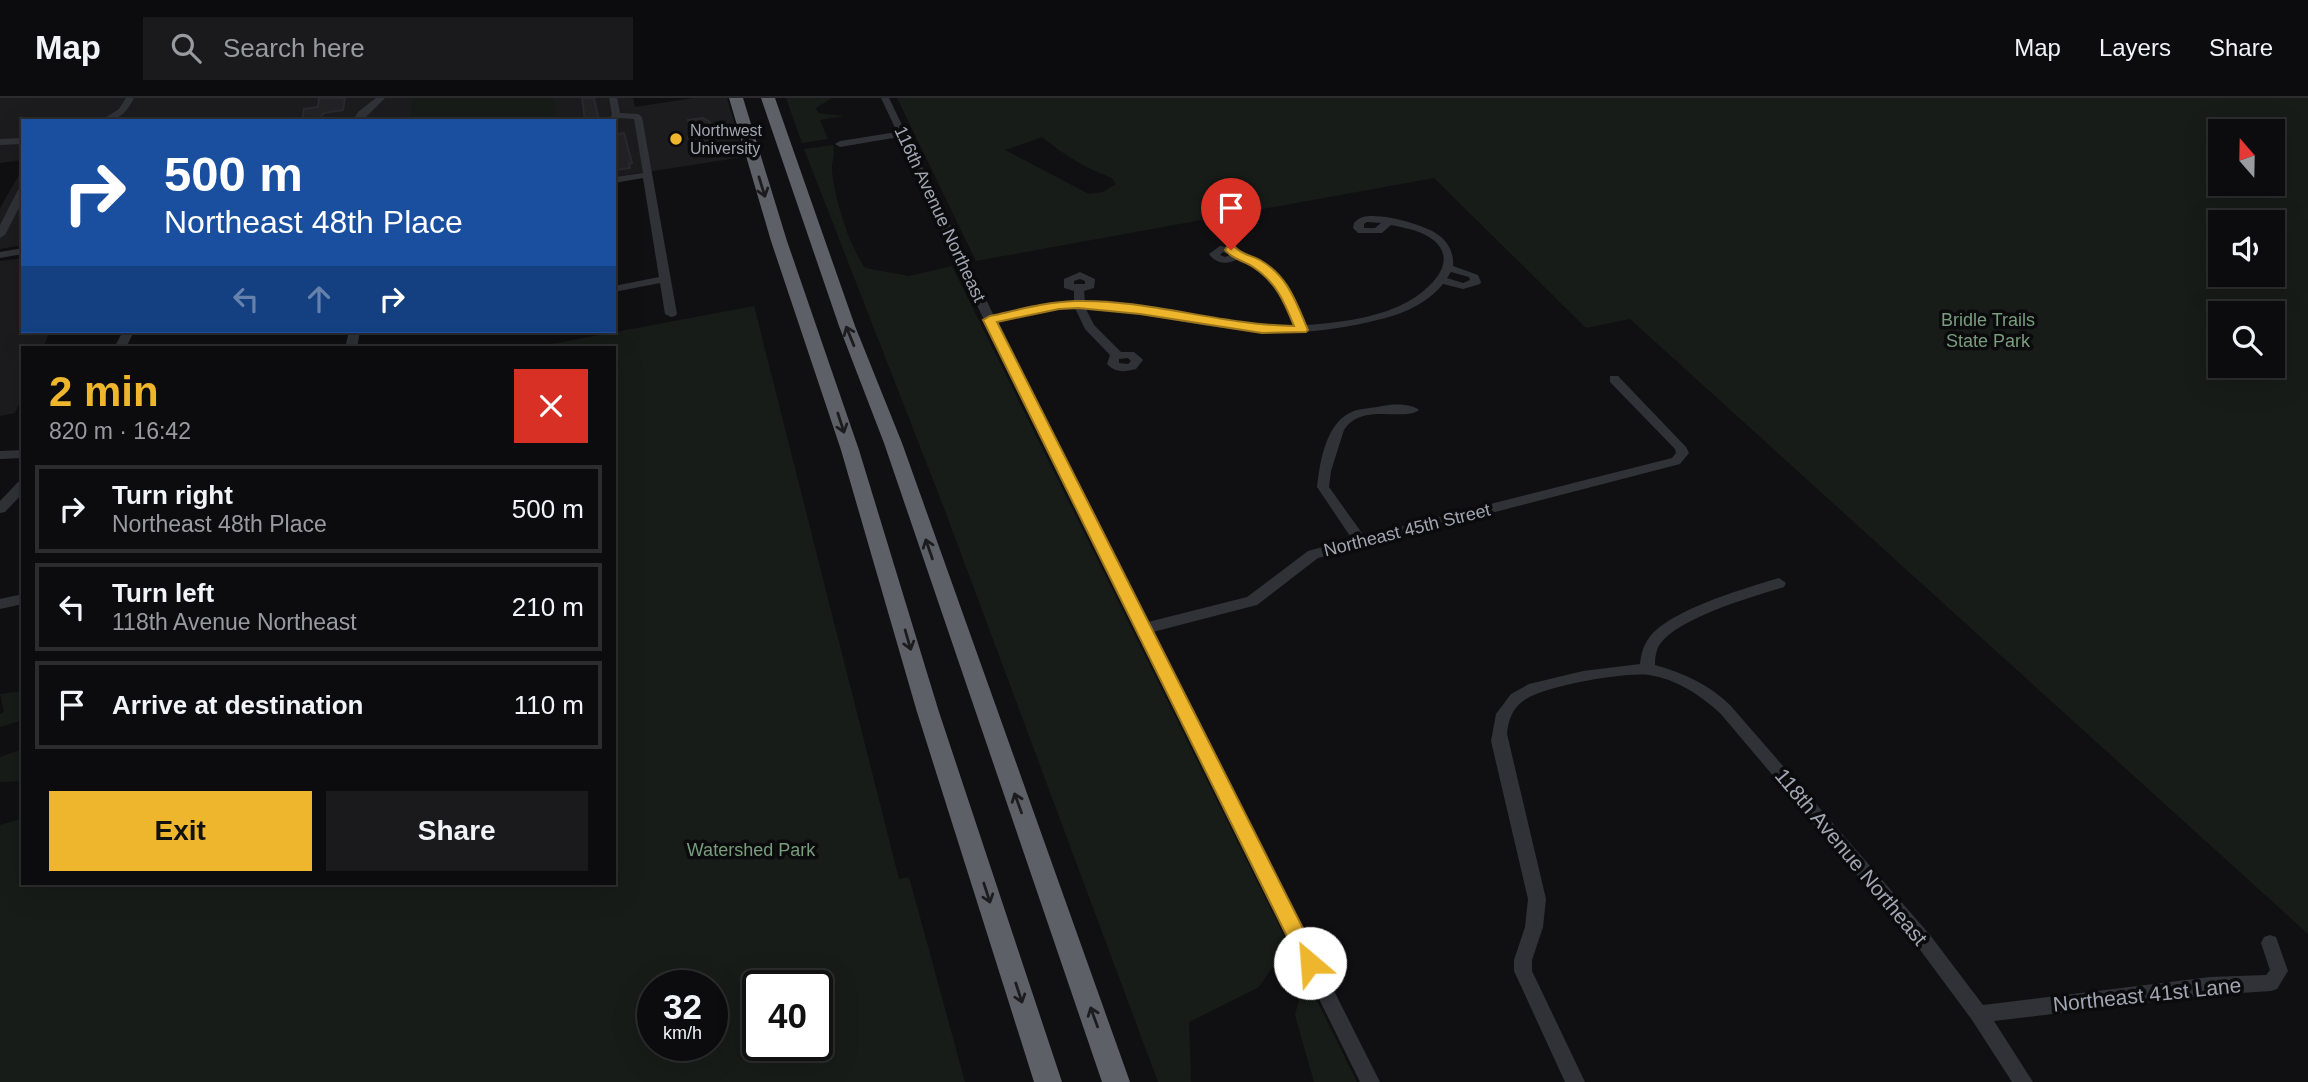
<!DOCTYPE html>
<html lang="en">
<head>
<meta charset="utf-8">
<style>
  :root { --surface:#0c0c0e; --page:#1a1a1c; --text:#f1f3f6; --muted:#9a9b9e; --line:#2c2c2e; --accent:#eeb62c }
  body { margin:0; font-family:Helvetica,sans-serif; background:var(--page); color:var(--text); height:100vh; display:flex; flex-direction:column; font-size:26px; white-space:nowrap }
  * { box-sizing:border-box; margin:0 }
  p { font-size:23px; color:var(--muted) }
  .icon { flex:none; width:38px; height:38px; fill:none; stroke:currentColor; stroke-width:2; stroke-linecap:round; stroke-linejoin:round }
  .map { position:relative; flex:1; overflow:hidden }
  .sheet { position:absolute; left:21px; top:248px; width:595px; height:539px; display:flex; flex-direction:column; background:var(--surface); border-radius:0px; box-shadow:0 7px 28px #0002,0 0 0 2px var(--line) }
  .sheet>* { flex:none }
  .guide { position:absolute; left:21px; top:21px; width:595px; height:214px; border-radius:0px; box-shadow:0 7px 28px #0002,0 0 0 2px var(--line); background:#1a4fa0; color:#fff; overflow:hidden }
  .needle { width:46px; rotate:340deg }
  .fabs { position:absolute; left:2208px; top:21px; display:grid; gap:14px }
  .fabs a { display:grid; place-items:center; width:77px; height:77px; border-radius:0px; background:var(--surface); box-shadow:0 7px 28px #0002,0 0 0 2px var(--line); font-size:35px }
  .speed { position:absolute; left:637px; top:872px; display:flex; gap:14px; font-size:35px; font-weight:700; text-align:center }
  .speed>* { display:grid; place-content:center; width:91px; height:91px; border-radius:50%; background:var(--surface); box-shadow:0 7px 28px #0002,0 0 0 2px var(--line); line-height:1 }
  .speed small { font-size:18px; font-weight:400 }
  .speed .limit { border:4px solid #111; border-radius:10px; background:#fff; color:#111 }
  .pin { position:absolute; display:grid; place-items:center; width:60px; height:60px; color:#fff; margin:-72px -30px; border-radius:50% 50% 50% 0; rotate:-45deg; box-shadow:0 0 7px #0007 }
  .pin .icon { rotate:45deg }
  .me { position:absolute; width:77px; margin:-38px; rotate:333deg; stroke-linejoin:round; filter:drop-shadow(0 0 5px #0008) }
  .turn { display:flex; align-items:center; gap:24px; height:147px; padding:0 28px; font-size:32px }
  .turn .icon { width:91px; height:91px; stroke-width:2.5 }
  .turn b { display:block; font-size:49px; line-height:60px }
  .lanes { display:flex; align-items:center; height:66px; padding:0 28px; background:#0003; justify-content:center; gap:35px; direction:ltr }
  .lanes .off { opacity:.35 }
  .round { display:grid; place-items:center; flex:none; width:74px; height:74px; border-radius:0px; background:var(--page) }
  .headline { display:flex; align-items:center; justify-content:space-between; height:119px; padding:0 28px }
  h1 { font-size:42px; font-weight:600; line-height:52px; color:var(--accent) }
  .button { display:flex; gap:14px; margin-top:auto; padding:14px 28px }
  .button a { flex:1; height:80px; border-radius:0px; background:var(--accent); color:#111; font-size:28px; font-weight:600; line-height:80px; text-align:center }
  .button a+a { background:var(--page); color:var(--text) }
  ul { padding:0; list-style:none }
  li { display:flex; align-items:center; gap:21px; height:88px; margin:0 14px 10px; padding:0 14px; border:4px solid var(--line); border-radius:0px }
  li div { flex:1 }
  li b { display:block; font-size:26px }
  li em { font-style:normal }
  header { display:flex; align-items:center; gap:42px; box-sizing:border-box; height:98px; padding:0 35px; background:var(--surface); border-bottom:2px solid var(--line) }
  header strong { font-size:33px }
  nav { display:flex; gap:38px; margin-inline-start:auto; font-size:24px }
  .search { width:490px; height:63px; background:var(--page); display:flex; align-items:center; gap:18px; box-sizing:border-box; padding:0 24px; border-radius:0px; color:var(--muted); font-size:26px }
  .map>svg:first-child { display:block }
  .built { fill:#1c1c1f }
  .green { fill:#171c18; fill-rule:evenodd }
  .building { fill:#232326; stroke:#2a2a2e; stroke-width:2 }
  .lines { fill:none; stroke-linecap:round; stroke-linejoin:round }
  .minor { fill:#313237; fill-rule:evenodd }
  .highway { fill:#5e6068; fill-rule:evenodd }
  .oneway { stroke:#1c1c1f }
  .route { fill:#eeb62c; stroke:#9b761d; stroke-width:2 }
  .poi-dot { fill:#eeb62c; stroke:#0b0b0d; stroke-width:2.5 }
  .labels { text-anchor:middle; stroke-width:7; stroke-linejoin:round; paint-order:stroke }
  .far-poi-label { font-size:16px; fill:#a2a6b2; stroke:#0b0b0d; text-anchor:start }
  .street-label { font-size:18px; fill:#a2a6b2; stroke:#0b0b0d }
  .park-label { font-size:18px; fill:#799d7d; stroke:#0b0b0d }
  .near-street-label { font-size:21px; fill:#a2a6b2; stroke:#0b0b0d }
</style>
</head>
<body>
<header>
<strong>Map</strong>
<div class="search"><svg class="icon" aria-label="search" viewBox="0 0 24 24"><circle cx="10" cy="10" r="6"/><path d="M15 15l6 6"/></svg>Search here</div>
<nav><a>Map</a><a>Layers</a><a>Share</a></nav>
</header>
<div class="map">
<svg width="2308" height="984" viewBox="0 0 2308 984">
  <rect width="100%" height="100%" fill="#101012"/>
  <!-- built -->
  <g class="built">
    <polygon points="0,0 633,0 635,9 693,0 727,0 744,59 614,79 614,23 23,23 23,62 0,65"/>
    <polygon points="23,70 23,147 0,151 0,110"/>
    <polygon points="23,160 23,233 50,233 43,250 23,250 23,297 15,315 0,318 0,163"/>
  </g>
  <!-- green -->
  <g class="green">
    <polygon points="413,0 554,0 557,21 409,23"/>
    <polygon points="786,0 832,0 816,10 818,15 844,18 820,22 828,41 802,45"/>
    <path d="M897,0H2308V836L1630,221L1586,230L1434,80L976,163ZM2221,33H2273V86H2221ZM1042,39C1066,58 1083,69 1112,80L1116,86L1103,94L1089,96L1005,52ZM2221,124H2273V177H2221ZM2221,215H2273V268H2221Z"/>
    <path d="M833,47C836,56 831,64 832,73C835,102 849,147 865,170L909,178L952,168L1288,846L1259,889L1189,924L1191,984H1158L944,410L804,51Z"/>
    <path d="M754,208L899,781L909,779L965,984H0V727L20,721L23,715V786H614V250H530ZM653,887H712V947H653ZM758,887H817V947H758Z"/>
    <polygon points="23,593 23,622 0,629 0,616 4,614 0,596"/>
    <polygon points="23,651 23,683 0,684 0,659"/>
    <polygon points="1305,878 1357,984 1314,984 1295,917"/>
  </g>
  <!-- building -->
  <g class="building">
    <polygon points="319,0 345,0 343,12 324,15 319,21 302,23 304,11 318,9"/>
    <polygon points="582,0 594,0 599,23 585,23"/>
    <polygon points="703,20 710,24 716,51 692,57 688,38 692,37 688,22"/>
    <polygon points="624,35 632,65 629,66 630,70 615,72 614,37"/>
  </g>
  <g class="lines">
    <!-- minor -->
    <g class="minor">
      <path d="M126,0H134C126,16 118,23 100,23L119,11Z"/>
      <polygon points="376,0 385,0 362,23 353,23 358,14"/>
      <polygon points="609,0 617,0 620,15 638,16 642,19 677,216 675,218 671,219 665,216 660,185 614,194 614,188 659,179 643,80 614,85 614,79 643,75 634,21 619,20 614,25 614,23 608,23 612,17"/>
      <path d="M881,0H889L994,218L1045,206L1074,204V193L1064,190V181L1080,174L1095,181L1094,190L1084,193L1085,204C1155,208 1224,231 1295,228C1282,193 1271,178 1238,161C1227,167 1216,166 1209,156L1220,148C1230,149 1237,153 1246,157C1278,172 1293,195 1306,227C1336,225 1369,221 1397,209C1420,200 1465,166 1432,141C1420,132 1405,130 1391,127L1382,135H1358L1353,130L1354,125C1357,122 1359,120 1363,119C1379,114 1429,127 1441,139C1450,147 1454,157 1453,168L1478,177L1481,184L1480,186L1463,191L1443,186C1424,209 1397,218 1369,224C1326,234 1284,237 1241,232C1189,227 1138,213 1086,211L1094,227L1121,254H1134L1141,260L1143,262L1136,271C1125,274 1115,275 1107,266L1110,257L1085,231L1075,210L1045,213L997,224L1148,524L1247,499L1308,453L1352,441L1317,389C1320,363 1326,323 1354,313C1363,310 1373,310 1382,308C1392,306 1411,305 1419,312C1403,324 1362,304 1344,332L1331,373L1329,389L1364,438L1672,360L1676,355L1675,351L1610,284V278H1618L1686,349L1689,355L1680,366L1318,460L1257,507L1153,534L1380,984H1360L984,222L899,39L840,49L835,46L840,43L897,34ZM1367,124L1381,125L1375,130H1364V126ZM1223,154L1230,157L1225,159L1220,157ZM1451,174L1469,179L1470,182L1463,185L1447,180ZM1080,181L1085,183V186H1074V183ZM1128,260L1131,263L1128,266L1119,265V261Z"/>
      <polygon points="23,40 23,46 0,47 0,41"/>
      <polygon points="23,89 23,102 5,137 0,140 0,127 18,92"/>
      <polygon points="23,150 23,156 0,160 0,154"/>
      <polygon points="123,233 134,233 126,250 114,250"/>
      <polygon points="349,233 360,233 357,250 345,250"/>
      <polygon points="23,352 23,360 0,361 0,353"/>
      <polygon points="23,383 23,395 5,414 0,415 0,403 18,384"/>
      <path d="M1779,480L1786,485L1784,489C1752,499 1680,519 1660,546C1656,552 1655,560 1655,567C1684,575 1708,586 1730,607L1930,837L1983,907L2210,879L2266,877L2270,872L2261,845L2264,839L2270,837L2276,839L2288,873L2277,891L2271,893L2210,897L1994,923L2033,984H2012L1972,922L1918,849L1720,615C1700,597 1676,581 1649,577C1624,574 1543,588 1523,603C1512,611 1508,623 1507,636L1546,801L1543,829L1532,862V873L1585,984H1565L1514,873V862L1525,829L1528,801L1491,643L1496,616L1511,596L1529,586L1583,573L1640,566C1641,557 1643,548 1649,540C1669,512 1746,490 1779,480Z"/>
      <polygon points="23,496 23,506 0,511 0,501"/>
    </g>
    <!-- highway -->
    <g class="highway">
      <polygon points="729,0 743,0 787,143 859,352 939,614 1062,984 1034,984 917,614 841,352 771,143"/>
      <polygon points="761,0 775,0 855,228 902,345 1130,984 1102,984 884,345 839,228"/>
    </g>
  </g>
  <!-- one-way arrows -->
  <defs><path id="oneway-shaft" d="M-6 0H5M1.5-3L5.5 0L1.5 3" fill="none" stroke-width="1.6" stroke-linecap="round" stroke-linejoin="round" transform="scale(1.75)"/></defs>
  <g class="oneway">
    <use href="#oneway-shaft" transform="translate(762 89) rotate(73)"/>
    <use href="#oneway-shaft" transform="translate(850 238) rotate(-112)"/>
    <use href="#oneway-shaft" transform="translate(841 325) rotate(72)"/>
    <use href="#oneway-shaft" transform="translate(929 451) rotate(-109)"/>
    <use href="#oneway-shaft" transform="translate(908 542) rotate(74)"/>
    <use href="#oneway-shaft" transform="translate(1018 705) rotate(-110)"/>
    <use href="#oneway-shaft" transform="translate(987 795) rotate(72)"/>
    <use href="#oneway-shaft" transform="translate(1019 895) rotate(72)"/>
    <use href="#oneway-shaft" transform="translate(1094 919) rotate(-110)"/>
  </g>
  <!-- route -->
  <path class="route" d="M1227,149H1235C1242,157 1251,157 1260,162C1288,178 1296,204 1308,232L1306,234L1262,235L1140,216L1078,210L1059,211L997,224L1317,858L1320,865L1317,871L1310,874L1303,871L983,222L990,218C1018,212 1046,204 1075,203C1148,201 1220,227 1294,228C1284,203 1276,184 1253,169C1243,162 1233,162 1225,152Z"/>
  <!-- markers -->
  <circle class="poi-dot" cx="676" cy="41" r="7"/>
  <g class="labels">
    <!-- far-poi labels -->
    <g class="far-poi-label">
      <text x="690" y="38">Northwest<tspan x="690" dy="18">University</tspan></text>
    </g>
    <!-- street labels -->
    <g class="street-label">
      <text transform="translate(940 116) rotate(65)" y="6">116th Avenue Northeast</text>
      <text transform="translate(1407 432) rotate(-14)" y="6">Northeast 45th Street</text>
    </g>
    <!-- park labels -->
    <g class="park-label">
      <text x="1988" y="228">Bridle Trails<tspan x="1988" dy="21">State Park</tspan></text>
      <text x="751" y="758">Watershed Park</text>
    </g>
    <!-- near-street labels -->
    <g class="near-street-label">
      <text transform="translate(1851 759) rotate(50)" y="7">118th Avenue Northeast</text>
      <text transform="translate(2147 897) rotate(-6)" y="7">Northeast 41st Lane</text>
    </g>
  </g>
</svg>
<div class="fabs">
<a><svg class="needle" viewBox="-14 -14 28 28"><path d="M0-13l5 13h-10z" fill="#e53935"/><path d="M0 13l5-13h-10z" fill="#9a9b9e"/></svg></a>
<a><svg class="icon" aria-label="sound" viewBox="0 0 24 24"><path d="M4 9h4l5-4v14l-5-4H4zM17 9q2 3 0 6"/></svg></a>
<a><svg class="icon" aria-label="search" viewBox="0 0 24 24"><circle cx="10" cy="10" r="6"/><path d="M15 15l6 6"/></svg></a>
</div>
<div class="speed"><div>32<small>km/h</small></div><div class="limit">40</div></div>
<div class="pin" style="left:1231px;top:152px;background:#d93025"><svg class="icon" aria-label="arrive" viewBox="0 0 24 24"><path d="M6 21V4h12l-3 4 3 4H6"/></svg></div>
<svg class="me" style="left:1310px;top:865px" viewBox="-20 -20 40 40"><circle r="19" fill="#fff"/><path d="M0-13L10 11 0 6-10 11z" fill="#eeb62c"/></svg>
<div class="guide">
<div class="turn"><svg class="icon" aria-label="right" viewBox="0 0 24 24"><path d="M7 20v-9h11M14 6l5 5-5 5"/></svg><div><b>500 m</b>Northeast 48th Place</div></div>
<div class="lanes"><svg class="icon off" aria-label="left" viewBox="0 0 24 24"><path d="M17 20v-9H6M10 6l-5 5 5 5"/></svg><svg class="icon off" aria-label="ahead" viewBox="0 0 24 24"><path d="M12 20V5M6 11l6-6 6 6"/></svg><svg class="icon" aria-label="right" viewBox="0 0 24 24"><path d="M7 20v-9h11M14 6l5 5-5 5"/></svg></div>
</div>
<section class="sheet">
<div class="headline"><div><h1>2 min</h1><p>820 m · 16:42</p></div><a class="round" style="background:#d93025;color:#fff"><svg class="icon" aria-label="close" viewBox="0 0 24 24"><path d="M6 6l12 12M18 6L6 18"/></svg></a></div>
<ul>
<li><svg class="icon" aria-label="right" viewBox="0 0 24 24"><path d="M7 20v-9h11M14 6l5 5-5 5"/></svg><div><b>Turn right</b><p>Northeast 48th Place</p></div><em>500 m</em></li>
<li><svg class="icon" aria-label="left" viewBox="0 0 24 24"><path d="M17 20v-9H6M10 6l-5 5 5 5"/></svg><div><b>Turn left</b><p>118th Avenue Northeast</p></div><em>210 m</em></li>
<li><svg class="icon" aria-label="arrive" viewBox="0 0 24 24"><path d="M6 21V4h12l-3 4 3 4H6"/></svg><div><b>Arrive at destination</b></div><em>110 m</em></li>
</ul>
<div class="button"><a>Exit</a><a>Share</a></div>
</section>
</div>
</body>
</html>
